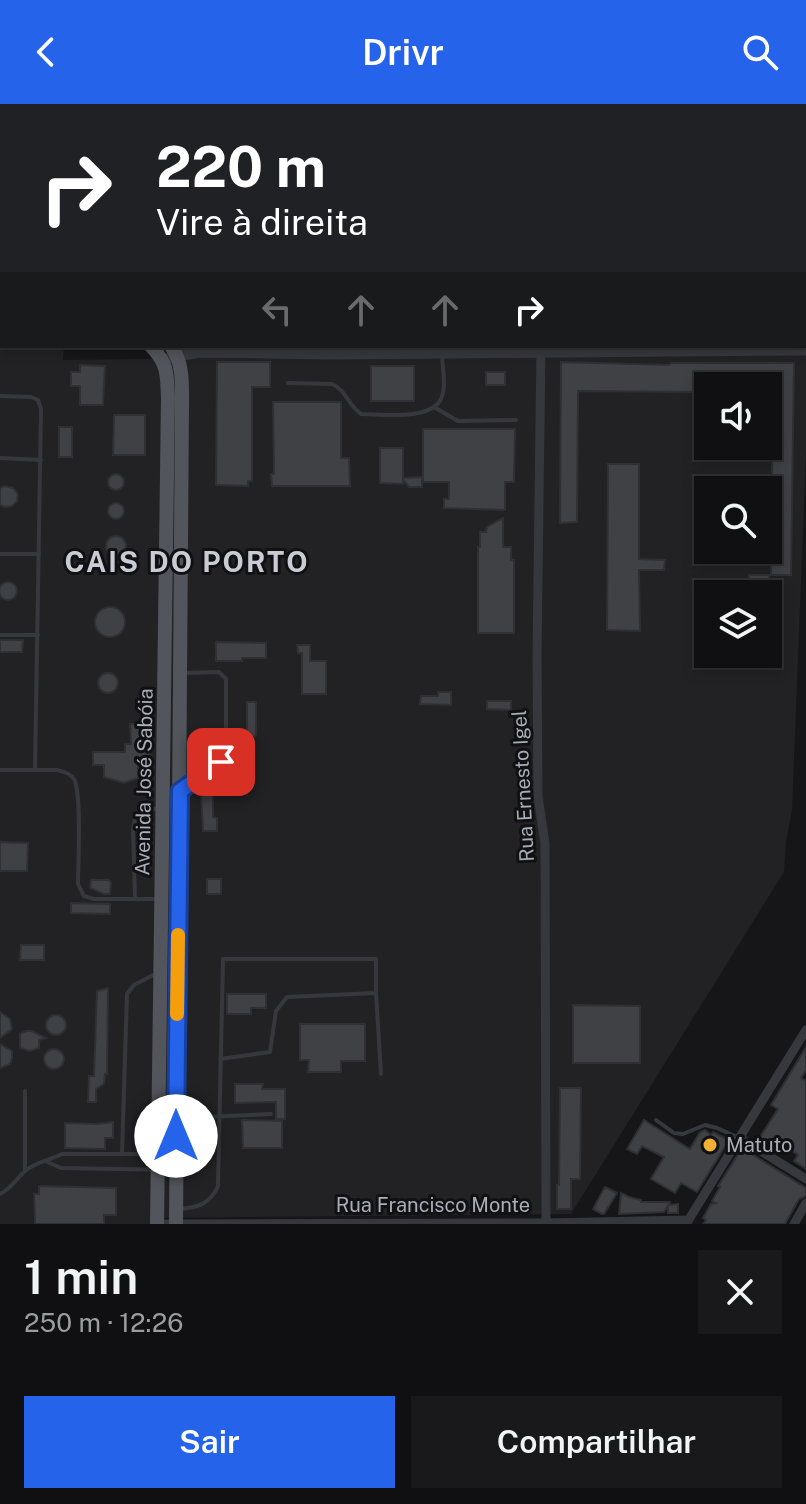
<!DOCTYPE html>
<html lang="pt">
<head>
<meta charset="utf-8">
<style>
  :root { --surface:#101012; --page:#19191b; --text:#f1f3f6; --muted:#9c9d9f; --line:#303032; --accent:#2563eb }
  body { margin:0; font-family:"Public Sans",sans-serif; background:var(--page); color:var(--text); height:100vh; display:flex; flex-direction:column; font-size:30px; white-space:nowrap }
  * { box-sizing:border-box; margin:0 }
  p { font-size:26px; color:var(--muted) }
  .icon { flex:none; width:44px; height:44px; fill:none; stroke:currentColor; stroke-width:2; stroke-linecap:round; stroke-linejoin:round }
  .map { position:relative; height:1120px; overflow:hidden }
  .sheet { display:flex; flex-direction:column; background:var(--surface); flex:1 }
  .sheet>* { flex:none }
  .hud { position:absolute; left:0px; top:0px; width:806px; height:244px; box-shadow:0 4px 12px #0003,0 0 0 2px var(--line); background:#202124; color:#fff; overflow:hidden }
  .fabs { position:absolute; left:694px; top:268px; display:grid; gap:16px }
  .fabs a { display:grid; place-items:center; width:88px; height:88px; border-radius:0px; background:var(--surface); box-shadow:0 4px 12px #0003,0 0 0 2px var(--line); font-size:40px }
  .pin { position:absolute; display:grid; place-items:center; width:68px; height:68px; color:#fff; margin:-34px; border-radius:16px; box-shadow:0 4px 12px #0006 }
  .me { position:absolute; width:88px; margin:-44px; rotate:0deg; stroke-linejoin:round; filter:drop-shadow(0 0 6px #0008) }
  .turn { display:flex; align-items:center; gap:28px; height:168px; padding:0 24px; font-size:36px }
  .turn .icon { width:104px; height:104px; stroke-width:2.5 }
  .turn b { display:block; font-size:56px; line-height:68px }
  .lanes { display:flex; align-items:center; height:76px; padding:0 24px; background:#0003; justify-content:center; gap:40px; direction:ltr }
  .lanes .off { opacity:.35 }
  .round { display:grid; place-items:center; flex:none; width:84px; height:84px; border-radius:0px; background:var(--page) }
  .headline { display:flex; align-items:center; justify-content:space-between; height:136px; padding:0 24px }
  h1 { font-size:48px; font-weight:600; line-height:60px }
  .button { display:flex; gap:16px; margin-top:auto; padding:16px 24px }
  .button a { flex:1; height:92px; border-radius:0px; background:var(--accent); color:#fff; font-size:32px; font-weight:600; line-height:92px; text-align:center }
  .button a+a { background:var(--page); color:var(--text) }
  header { display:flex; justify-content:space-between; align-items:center; height:104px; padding:0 24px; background:var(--accent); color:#fff; font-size:36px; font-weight:600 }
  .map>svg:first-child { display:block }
  .built { fill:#222225; fill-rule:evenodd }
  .building { fill:#404145; stroke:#303034; stroke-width:2 }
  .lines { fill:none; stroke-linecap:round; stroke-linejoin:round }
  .service { stroke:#37383d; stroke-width:4 }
  .minor { stroke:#37383d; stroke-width:9 }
  .tertiary { stroke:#37383d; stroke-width:11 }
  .primary { stroke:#53555c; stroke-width:14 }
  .rail { stroke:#4a4c52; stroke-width:3; stroke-dasharray:10 8; stroke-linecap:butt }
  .route-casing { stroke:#184099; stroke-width:20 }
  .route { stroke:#2563eb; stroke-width:14 }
  .slow { stroke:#f59e0b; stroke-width:14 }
  .poi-dot { fill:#f2b134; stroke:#111113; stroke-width:3 }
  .labels { text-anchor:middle; stroke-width:6; stroke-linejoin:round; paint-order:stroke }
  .street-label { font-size:20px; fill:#a8adb8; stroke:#111113 }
  .poi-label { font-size:20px; fill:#a8adb8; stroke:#111113; text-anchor:start }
  .district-label { font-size:28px; font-weight:bold; letter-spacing:2px; fill:#c9ccd4; stroke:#111113 }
</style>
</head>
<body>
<header><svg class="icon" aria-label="back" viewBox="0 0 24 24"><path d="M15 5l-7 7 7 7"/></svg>Drivr<svg class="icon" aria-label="search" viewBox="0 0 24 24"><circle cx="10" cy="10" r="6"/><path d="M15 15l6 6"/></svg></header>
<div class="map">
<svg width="806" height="1120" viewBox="0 0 806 1120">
  <rect width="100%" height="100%" fill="#161618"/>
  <!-- built -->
  <path class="built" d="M0,223H2V242H64L63,256L156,255L181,244L367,246L806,244V349L792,707L786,737L784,768L571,1110L156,1114L152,1120H0ZM708,282H768V342H708ZM708,386H768V446H708ZM708,490H768V550H708Z"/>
  <!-- building -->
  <g class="building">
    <polygon points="217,258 270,258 270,283 252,283 252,377 248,377 248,382 216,381"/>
    <polygon points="561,258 669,261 671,259 794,259 791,471 771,471 773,286 768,286 768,282 708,282 708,288 578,287 577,418 560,419"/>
    <polygon points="80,261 105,262 103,301 80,301 80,282 71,282 71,268 80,268"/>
    <rect x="371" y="262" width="43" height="35"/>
    <rect x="486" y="268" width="19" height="13"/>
    <polygon points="273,298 341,298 341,354 349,354 350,382 272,382 271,370 274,370"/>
    <polygon points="114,311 145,311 145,351 113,351"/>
    <rect x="59" y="323" width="13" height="30"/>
    <polygon points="423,325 515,325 514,378 505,378 505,406 444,404 444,395 449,395 449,378 423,378"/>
    <polygon points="380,344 403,344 403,374 422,373 422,383 409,383 403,375 403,380 380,379"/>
    <polygon points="608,360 639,360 639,455 665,456 664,466 639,466 640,527 607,526"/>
    <circle cx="116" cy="378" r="8"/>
    <polygon points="4,382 13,384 18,390 17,397 12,402 5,403 0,401 0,384"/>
    <circle cx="116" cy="407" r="8"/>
    <polygon points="503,414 503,443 511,443 511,456 514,456 514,529 478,529 478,443 480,443 480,428 486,428 487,423"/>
    <circle cx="116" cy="442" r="10"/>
    <rect x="749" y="471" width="20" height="19"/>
    <circle cx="8" cy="487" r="9"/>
    <circle cx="110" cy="518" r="15"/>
    <polygon points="0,536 23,536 22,548 0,548"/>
    <polygon points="216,538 266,539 266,554 242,554 242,557 216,557"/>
    <polygon points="297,541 310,541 310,557 326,557 326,590 302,590 302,549 298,549"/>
    <circle cx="108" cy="579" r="10"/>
    <polygon points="438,588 451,588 451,601 420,600 421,592 438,592"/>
    <polygon points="487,597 511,597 511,606 487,605"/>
    <polygon points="247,598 256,598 256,631 243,644 236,638 247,628"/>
    <polygon points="130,620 152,620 150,655 138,655 138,674 124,679 104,673 104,661 93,661 93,648 125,648 125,640 131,640"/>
    <polygon points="201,688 213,688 213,713 217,714 217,727 203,727"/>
    <polygon points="0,738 28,739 27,767 0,767"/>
    <rect x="207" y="775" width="14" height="15"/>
    <polygon points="91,776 109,776 111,779 110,790 104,790 90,784"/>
    <polygon points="71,799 110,800 110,810 71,809"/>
    <polygon points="21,841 44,841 44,856 20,856"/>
    <polygon points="108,884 107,970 105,970 104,980 96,985 96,998 88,998 89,972 94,972 97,887"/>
    <polygon points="227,890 266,890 266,904 251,904 251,910 227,910"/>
    <polygon points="573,901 640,902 640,959 573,959"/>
    <polygon points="0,908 10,915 12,925 0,934"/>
    <circle cx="56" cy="921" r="10"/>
    <polygon points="300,920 365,920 365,957 341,957 341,968 308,968 309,956 300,956"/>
    <polygon points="26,927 32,927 46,934 39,936 39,944 30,947 20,944 20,930"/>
    <polygon points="0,940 12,947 12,954 10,960 0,964"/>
    <polygon points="806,943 806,966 801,974 806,977 806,1065 794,1057 798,1051 774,1035 769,1043 758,1036 778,1005 771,1001"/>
    <circle cx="54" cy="955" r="10"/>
    <polygon points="235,980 263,980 262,985 285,985 285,1015 276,1015 276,998 235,999"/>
    <polygon points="560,984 581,984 580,1075 571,1075 571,1105 557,1105 557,1081 559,1081"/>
    <polygon points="242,1016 282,1017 282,1044 243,1044"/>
    <polygon points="644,1016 690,1045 700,1028 705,1026 711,1031 713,1028 729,1036 697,1088 681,1079 675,1089 651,1075 664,1053 642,1042 637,1050 627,1045"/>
    <polygon points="113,1018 113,1034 105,1034 105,1045 65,1044 65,1019 97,1020"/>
    <polygon points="742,1044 806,1084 806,1092 799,1095 785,1120 703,1120 706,1116 703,1114 711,1100 716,1099 712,1097 720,1083 718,1082"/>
    <polygon points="39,1082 116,1084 116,1111 104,1111 104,1120 35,1120 34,1090 39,1090"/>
    <polygon points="605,1083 617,1089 604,1110 602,1110 593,1105"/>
    <polygon points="621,1089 629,1093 641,1096 641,1098 670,1098 669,1101 678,1100 678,1109 668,1109 668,1102 664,1108 619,1110"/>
  </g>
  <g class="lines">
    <!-- service -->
    <g class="service">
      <polyline points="230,0 230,2"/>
      <polyline points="488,0 489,2"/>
      <polyline points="561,0 562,2"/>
      <polyline points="630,2 635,0"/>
      <path d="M288,279L332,280C346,286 349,302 361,310C381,310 430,317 441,295C447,283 442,263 442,250"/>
      <polyline points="0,292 31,293 38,296 41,305 35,666"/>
      <polyline points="434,303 458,317 516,316"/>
      <polyline points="0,354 41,356"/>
      <polyline points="0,450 39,450"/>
      <polyline points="0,531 38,531"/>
      <polyline points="182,569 219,568 226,575 226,644 221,658 185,683"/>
      <path d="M0,666H57C64,668 70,669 74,675C82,689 78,760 78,780L84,792L94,795H157"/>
      <polyline points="135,795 133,725 135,715 144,705 158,705"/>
      <polyline points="376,889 381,970"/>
      <polyline points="182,1014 271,1010"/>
      <polyline points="656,1016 674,1029 683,1030 705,1021 717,1024 737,1033"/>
      <polyline points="122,1050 127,890 134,881 155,870"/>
      <polyline points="47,1058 61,1064 175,1066"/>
      <polyline points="25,1067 25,987"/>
      <path d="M0,1090C11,1085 16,1075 25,1067C35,1058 50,1056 62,1050H172"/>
      <path d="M178,1105C198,1104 210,1100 218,1082L223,855H376V889L287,893L276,907L270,948L220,955"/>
    </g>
    <!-- minor -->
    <g class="minor">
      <polyline points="731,2 732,0"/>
      <polyline points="804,33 806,33"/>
      <polyline points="0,217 2,217"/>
      <polyline points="541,242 537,552 538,692 545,740 546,1120"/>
      <polyline points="740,1034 806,1075"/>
      <polyline points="158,1120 546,1119 689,1116"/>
      <polyline points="686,1120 806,926"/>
      <polyline points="794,1120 806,1099"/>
    </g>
    <!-- tertiary -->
    <polyline class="tertiary" points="171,253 200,248 330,250 806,246"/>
    <!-- primary -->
    <g class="primary">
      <polyline points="77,0 77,2"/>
      <polyline points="95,0 95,2"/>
      <path d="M151,242C168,260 167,270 168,294L157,1120"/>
      <path d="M171,242C183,259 182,277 182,298L176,1120"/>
    </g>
    <!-- rail -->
    <polyline class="rail" points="0,138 2,139"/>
  </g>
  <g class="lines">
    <!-- route casing -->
    <g class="route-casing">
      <polyline id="route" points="176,1032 180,687 221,658"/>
    </g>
    <!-- route -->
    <use href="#route" class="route"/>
    <!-- slow -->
    <polyline class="slow" points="177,910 178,831"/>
  </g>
  <!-- markers -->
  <circle class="poi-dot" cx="710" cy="1041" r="8"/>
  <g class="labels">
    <!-- street labels -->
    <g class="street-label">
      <text transform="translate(144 678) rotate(-89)" y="7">Avenida José Sabóia</text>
      <text transform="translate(523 682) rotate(-93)" y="7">Rua Ernesto Igel</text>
      <text x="433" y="1108">Rua Francisco Monte</text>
    </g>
    <!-- poi labels -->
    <g class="poi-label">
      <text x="726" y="1048">Matuto</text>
    </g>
    <!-- district labels -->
    <g class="district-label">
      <text x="187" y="468">CAIS DO PORTO</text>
    </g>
  </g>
</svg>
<div class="fabs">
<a><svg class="icon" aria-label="sound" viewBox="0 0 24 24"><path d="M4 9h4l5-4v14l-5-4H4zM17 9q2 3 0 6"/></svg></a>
<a><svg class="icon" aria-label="search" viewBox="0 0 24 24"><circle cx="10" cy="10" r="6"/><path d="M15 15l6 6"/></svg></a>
<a><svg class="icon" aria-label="layers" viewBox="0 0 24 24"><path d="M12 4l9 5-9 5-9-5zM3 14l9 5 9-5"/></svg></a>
</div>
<div class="pin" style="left:221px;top:658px;background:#d93025"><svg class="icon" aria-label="arrive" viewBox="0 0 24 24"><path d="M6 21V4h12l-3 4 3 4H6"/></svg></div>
<svg class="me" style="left:176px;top:1032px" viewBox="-20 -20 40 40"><circle r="19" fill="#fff"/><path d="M0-13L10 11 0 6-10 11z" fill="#2563eb"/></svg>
<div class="hud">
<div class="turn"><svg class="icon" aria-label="right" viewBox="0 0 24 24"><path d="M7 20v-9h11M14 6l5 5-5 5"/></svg><div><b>220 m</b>Vire à direita</div></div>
<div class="lanes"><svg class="icon off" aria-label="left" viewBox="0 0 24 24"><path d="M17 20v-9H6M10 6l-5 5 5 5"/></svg><svg class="icon off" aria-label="ahead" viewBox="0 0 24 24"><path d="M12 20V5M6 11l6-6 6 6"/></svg><svg class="icon off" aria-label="ahead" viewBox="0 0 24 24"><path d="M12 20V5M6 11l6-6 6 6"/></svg><svg class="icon" aria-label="right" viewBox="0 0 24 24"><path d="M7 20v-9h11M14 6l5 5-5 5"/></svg></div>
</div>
</div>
<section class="sheet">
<div class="headline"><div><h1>1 min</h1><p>250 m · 12:26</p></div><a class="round"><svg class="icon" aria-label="close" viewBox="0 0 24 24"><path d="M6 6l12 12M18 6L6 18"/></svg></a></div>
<div class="button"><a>Sair</a><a>Compartilhar</a></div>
</section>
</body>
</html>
